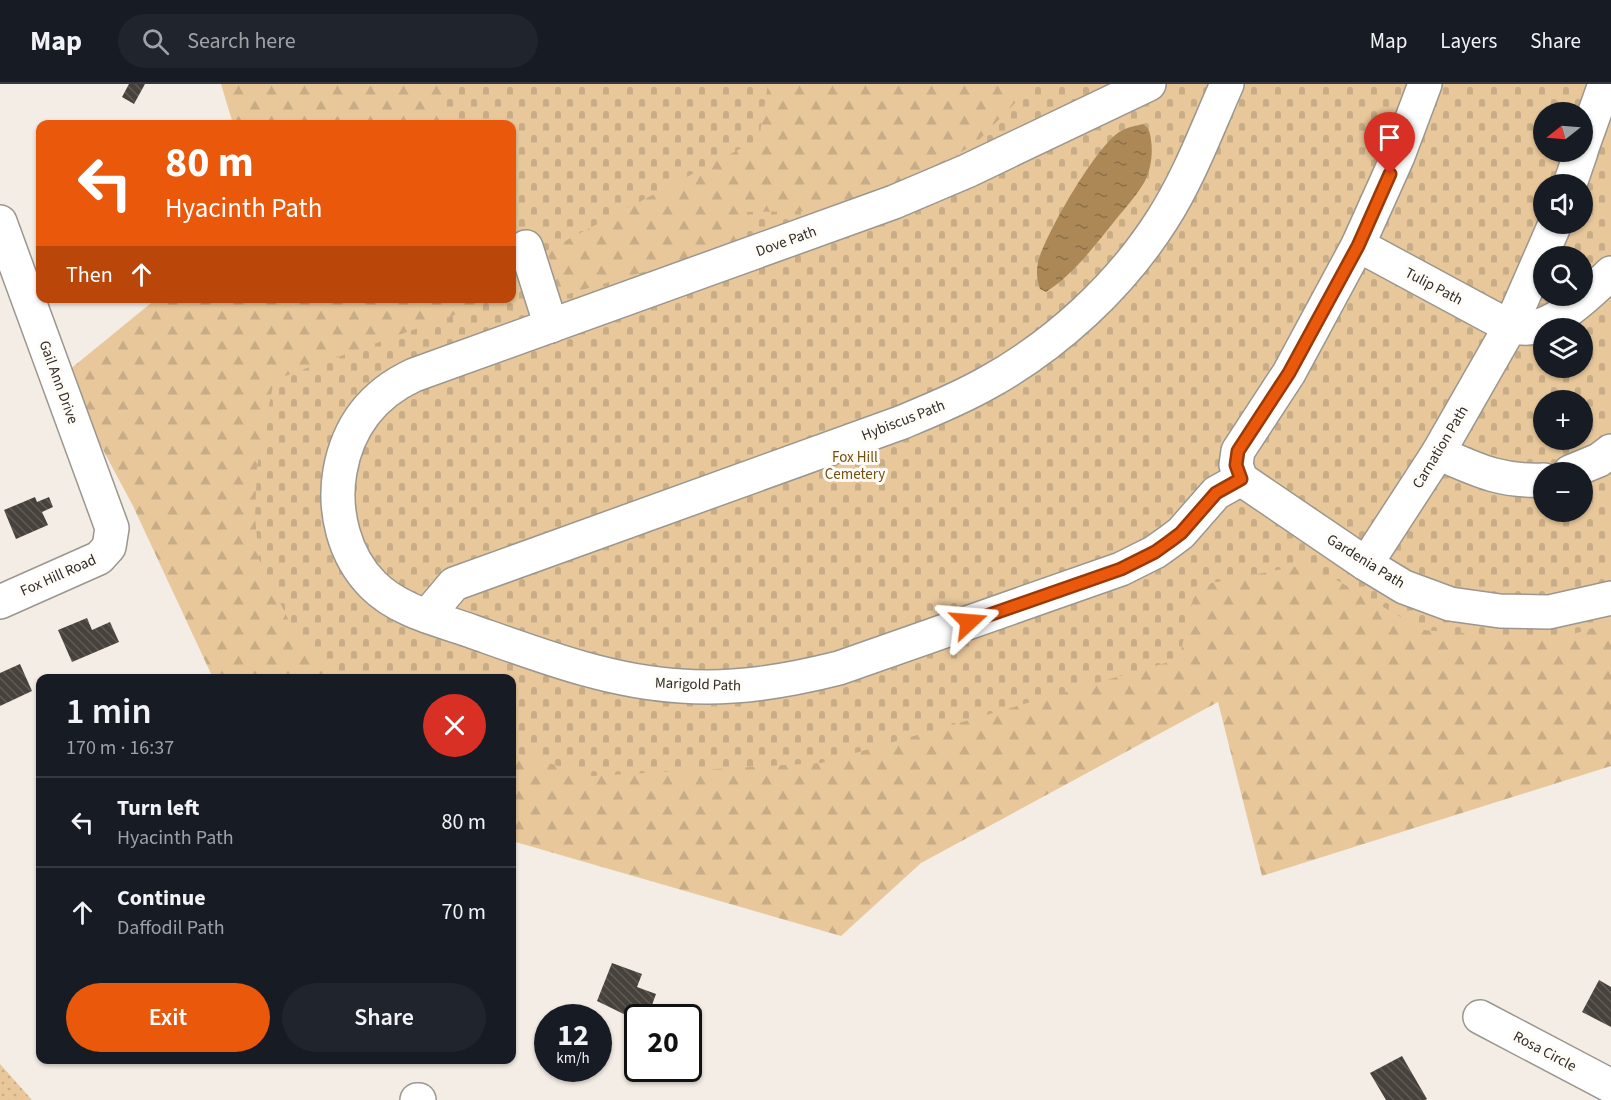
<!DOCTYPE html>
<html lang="en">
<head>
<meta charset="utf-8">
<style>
  :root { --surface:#171b24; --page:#20242c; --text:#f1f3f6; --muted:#9ea1a6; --line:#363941; --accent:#ea580c }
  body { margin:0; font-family:"Source Sans 3",sans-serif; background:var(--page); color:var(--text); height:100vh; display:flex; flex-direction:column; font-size:22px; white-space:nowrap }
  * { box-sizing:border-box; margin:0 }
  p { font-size:20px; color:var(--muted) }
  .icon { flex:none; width:33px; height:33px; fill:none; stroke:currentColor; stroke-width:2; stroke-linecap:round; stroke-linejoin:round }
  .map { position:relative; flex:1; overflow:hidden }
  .details { position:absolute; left:36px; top:590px; width:480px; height:390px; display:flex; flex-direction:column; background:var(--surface); border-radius:12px; box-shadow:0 2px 4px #0004 }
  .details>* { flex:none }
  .hud { position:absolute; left:36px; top:36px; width:480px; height:183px; border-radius:12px; box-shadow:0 2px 4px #0004; background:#ea580c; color:#fff; overflow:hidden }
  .needle { width:39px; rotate:253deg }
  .buttons { position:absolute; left:1533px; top:18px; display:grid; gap:12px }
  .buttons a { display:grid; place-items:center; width:60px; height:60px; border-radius:50%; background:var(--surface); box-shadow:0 2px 4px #0004; font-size:30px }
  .speed { position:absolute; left:534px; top:920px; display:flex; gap:12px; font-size:30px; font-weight:700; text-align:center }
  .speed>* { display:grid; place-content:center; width:78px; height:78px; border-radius:50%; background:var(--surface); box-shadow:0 2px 4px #0004; line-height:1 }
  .speed small { font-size:15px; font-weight:400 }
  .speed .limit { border:3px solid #111; border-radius:9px; background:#fff; color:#111 }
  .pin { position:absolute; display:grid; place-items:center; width:51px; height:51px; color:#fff; margin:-62px -26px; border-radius:50% 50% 50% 0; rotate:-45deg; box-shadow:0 0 6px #0007 }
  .pin .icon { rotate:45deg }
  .me { position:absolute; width:66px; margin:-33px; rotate:71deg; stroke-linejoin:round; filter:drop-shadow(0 0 4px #0008) }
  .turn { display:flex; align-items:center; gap:21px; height:126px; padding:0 30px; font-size:27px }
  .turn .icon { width:78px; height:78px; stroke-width:2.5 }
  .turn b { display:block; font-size:42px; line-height:51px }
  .then { display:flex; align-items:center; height:57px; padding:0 30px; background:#0003; gap:12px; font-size:22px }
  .round { display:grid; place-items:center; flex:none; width:63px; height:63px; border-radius:32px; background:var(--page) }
  .head { display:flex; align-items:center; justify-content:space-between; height:102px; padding:0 30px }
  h1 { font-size:36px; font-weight:600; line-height:45px }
  .cta { display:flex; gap:12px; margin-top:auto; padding:12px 30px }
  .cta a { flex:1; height:69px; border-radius:36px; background:var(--accent); color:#fff; font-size:24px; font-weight:600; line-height:69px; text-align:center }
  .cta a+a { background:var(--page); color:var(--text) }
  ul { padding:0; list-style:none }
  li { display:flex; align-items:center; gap:18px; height:90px; padding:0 30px; border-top:2px solid var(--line) }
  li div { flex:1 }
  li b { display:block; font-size:22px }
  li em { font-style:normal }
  header { display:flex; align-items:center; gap:36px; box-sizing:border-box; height:84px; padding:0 30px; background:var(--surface); border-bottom:2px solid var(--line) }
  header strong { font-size:28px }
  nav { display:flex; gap:33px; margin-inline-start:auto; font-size:21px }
  .search { width:420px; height:54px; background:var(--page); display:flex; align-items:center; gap:15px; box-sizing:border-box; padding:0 21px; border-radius:33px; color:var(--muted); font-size:22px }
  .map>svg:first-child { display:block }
  .forest { fill:url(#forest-firs); fill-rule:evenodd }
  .cemetery { fill:url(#cemetery-stones); fill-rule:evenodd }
  .park { fill:url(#park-dots) }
  .water { fill:url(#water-ripples) }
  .building { fill:url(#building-back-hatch) }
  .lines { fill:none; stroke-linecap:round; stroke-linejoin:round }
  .minor-casing { stroke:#9b968e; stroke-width:36 }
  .minor { stroke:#fff; stroke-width:33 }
  .route-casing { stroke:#983908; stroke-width:15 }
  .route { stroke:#ea580c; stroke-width:10 }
  .labels { text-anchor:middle; stroke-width:6; stroke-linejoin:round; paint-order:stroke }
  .street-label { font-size:15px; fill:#2f2c29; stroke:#fffbf6 }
  .park-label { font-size:15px; fill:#734f11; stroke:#fffbf6 }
</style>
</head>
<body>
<header>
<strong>Map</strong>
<div class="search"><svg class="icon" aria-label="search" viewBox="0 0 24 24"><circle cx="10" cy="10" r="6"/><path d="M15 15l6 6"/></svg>Search here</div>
<nav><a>Map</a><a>Layers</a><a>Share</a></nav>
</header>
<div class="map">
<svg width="1611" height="1016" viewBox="0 0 1611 1016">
  <defs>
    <pattern id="forest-firs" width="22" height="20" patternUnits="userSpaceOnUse" patternTransform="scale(1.5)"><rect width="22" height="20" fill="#e8c89b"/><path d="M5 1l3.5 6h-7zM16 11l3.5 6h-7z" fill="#c7ac86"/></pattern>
    <pattern id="cemetery-stones" width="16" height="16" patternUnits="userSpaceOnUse" patternTransform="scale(1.5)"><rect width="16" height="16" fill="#e8c89b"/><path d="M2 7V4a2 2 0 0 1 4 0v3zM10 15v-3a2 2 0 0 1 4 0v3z" fill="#c7ac86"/></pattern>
    <pattern id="park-dots" width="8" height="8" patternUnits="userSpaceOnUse" patternTransform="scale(1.5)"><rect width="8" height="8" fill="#e8c89b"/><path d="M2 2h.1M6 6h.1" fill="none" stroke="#c7ac86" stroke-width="1.8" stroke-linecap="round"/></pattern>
    <pattern id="water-ripples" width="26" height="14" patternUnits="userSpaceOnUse" patternTransform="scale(1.5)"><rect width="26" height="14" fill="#ab8856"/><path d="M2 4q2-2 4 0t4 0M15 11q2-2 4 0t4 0" fill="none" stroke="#8c6f47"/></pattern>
    <pattern id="building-back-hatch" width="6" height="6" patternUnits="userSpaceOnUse" patternTransform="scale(1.5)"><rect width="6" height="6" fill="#47423b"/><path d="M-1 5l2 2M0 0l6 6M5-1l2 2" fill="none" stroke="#5f5b55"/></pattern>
  </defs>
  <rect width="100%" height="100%" fill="#f3ede5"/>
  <!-- forest -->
  <path class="forest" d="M221,0H1611V682L1262,792L1218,618L921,779L841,852L512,757V594H213L133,422L63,291L156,215L512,214V40H233ZM1544,28H1582V68H1544ZM1544,100H1582V140H1544ZM1544,172H1582V212H1544ZM1544,244H1582V284H1544ZM1544,316H1582V356H1544ZM1544,388H1582V428H1544Z"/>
  <!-- cemetery -->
  <path class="cemetery" d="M441,0H768L759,55L546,167L565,211L739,160L747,128L824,127L916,91L974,61L1020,14L1030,0H1611V538L1555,556L1423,546L1309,480L1196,502L1179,575L821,679L592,692L512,668V594H334L310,568L291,541L259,475L255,433L257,383L274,296L471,225L479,215L512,214V40H447L442,28ZM1544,28H1582V68H1544ZM1544,100H1582V140H1544ZM1544,172H1582V212H1544ZM1544,244H1582V284H1544ZM1544,316H1582V356H1544ZM1544,388H1582V428H1544Z"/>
  <!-- park -->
  <polygon class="park" points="0,980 32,1016 0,1016"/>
  <!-- water -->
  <path class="water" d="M1143,40C1149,44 1150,48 1151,56C1153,69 1151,85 1145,97C1137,111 1127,122 1117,134C1096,160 1074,190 1046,208L1040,205C1037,196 1036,188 1038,178C1045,151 1097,60 1121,47C1128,43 1135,42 1143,40Z"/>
  <!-- building -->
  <g class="building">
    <polygon points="129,0 145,0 134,20 122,13"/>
    <polygon points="35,413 37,418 49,413 53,423 42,428 48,441 16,455 4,426"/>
    <polygon points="87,534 92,546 110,538 119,558 72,578 58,546"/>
    <polygon points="20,580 32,607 0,622 0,589"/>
    <polygon points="612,879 642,890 637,903 656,910 652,921 680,933 638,933 638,937 597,917"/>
    <polygon points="1599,896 1611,903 1611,943 1582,928"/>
    <polygon points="1402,972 1427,1015 1425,1016 1386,1016 1370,989"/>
  </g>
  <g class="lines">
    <!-- minor casing -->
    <g class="minor-casing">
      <g id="minor">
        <path d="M1149,0L967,87L894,118L414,291C373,310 348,342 340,387C333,427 344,472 373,501C399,527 437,535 471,547C539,571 609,598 681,602C735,606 787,597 839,584L1121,485L1155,468L1169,458L1181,449L1216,409L1241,395"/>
        <polyline points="1582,64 1605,0"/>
        <polyline points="1570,100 1581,68"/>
        <polyline points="0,138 112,444 109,463 99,474 0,518"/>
        <path d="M1358,161L1510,243C1516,243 1523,245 1529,244C1559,240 1590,209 1611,189"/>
        <polyline points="526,163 551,242"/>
        <path d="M1438,369C1477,386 1500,398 1544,396"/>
        <polyline points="1570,388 1599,376 1611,367"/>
        <polyline points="1241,395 1236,381 1238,367 1289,289 1358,161 1398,72 1425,0"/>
        <polyline points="1241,395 1366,480 1404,503 1450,520 1500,527 1549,528 1611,514"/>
        <polyline points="1366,480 1438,369 1510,243 1555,140"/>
        <path d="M427,532L454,500L900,339C929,327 959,315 987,299C1056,261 1120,202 1162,136C1189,94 1207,45 1227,0"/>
        <polyline points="1480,933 1611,1002"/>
        <polyline points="417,1016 419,1016"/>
      </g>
    </g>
    <!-- minor -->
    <use href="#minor" class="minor"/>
  </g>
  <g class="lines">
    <!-- route casing -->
    <g class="route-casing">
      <polyline id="route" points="969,538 1121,485 1155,468 1169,458 1181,449 1216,409 1241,395 1236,381 1238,367 1289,289 1358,162 1390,90"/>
    </g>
    <!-- route -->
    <use href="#route" class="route"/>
  </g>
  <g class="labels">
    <!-- street labels -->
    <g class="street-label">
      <text transform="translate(786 157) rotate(-20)" y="5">Dove Path</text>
      <text transform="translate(1434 202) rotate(28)" y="5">Tulip Path</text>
      <text transform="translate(59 298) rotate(70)" y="5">Gail Ann Drive</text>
      <text transform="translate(903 336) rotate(-21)" y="5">Hybiscus Path</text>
      <text transform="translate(1440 363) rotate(-59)" y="5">Carnation Path</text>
      <text transform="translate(1366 477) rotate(32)" y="5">Gardenia Path</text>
      <text transform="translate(58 491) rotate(-24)" y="5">Fox Hill Road</text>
      <text transform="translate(698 600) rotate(2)" y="5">Marigold Path</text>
      <text transform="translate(1545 967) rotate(28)" y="5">Rosa Circle</text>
    </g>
    <!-- park labels -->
    <g class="park-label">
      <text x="855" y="378">Fox Hill<tspan x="855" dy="17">Cemetery</tspan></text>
    </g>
  </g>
</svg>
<div class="buttons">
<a><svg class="needle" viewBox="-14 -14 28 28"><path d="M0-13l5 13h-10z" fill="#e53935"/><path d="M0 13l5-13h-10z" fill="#9ea1a6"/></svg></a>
<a><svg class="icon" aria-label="sound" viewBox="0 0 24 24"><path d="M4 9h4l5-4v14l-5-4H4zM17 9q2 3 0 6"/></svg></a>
<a><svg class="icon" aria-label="search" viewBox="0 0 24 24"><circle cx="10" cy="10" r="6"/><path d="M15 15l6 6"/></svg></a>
<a><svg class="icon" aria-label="layers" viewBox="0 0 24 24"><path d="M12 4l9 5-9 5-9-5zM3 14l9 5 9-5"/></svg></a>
<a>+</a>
<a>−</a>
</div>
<div class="speed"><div>12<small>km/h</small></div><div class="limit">20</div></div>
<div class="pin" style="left:1390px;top:90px;background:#d93025"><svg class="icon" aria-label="arrive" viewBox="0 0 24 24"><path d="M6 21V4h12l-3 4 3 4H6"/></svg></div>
<svg class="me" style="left:969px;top:538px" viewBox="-20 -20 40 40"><path d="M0-17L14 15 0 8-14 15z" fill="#ea580c" stroke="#fff" stroke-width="4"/></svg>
<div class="hud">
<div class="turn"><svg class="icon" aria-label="left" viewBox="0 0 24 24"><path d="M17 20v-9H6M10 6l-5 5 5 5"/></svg><div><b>80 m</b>Hyacinth Path</div></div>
<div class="then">Then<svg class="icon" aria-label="ahead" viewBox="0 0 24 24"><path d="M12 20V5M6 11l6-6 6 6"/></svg></div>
</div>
<section class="details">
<div class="head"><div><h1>1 min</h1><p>170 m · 16:37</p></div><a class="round" style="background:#d93025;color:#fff"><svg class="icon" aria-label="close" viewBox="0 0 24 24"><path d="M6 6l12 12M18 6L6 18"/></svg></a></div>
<ul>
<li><svg class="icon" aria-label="left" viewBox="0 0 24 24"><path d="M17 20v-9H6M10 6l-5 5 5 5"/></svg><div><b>Turn left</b><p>Hyacinth Path</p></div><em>80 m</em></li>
<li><svg class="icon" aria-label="ahead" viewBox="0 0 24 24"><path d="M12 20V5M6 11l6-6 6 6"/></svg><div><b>Continue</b><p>Daffodil Path</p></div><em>70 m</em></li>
</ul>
<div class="cta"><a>Exit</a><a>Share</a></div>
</section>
</div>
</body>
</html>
